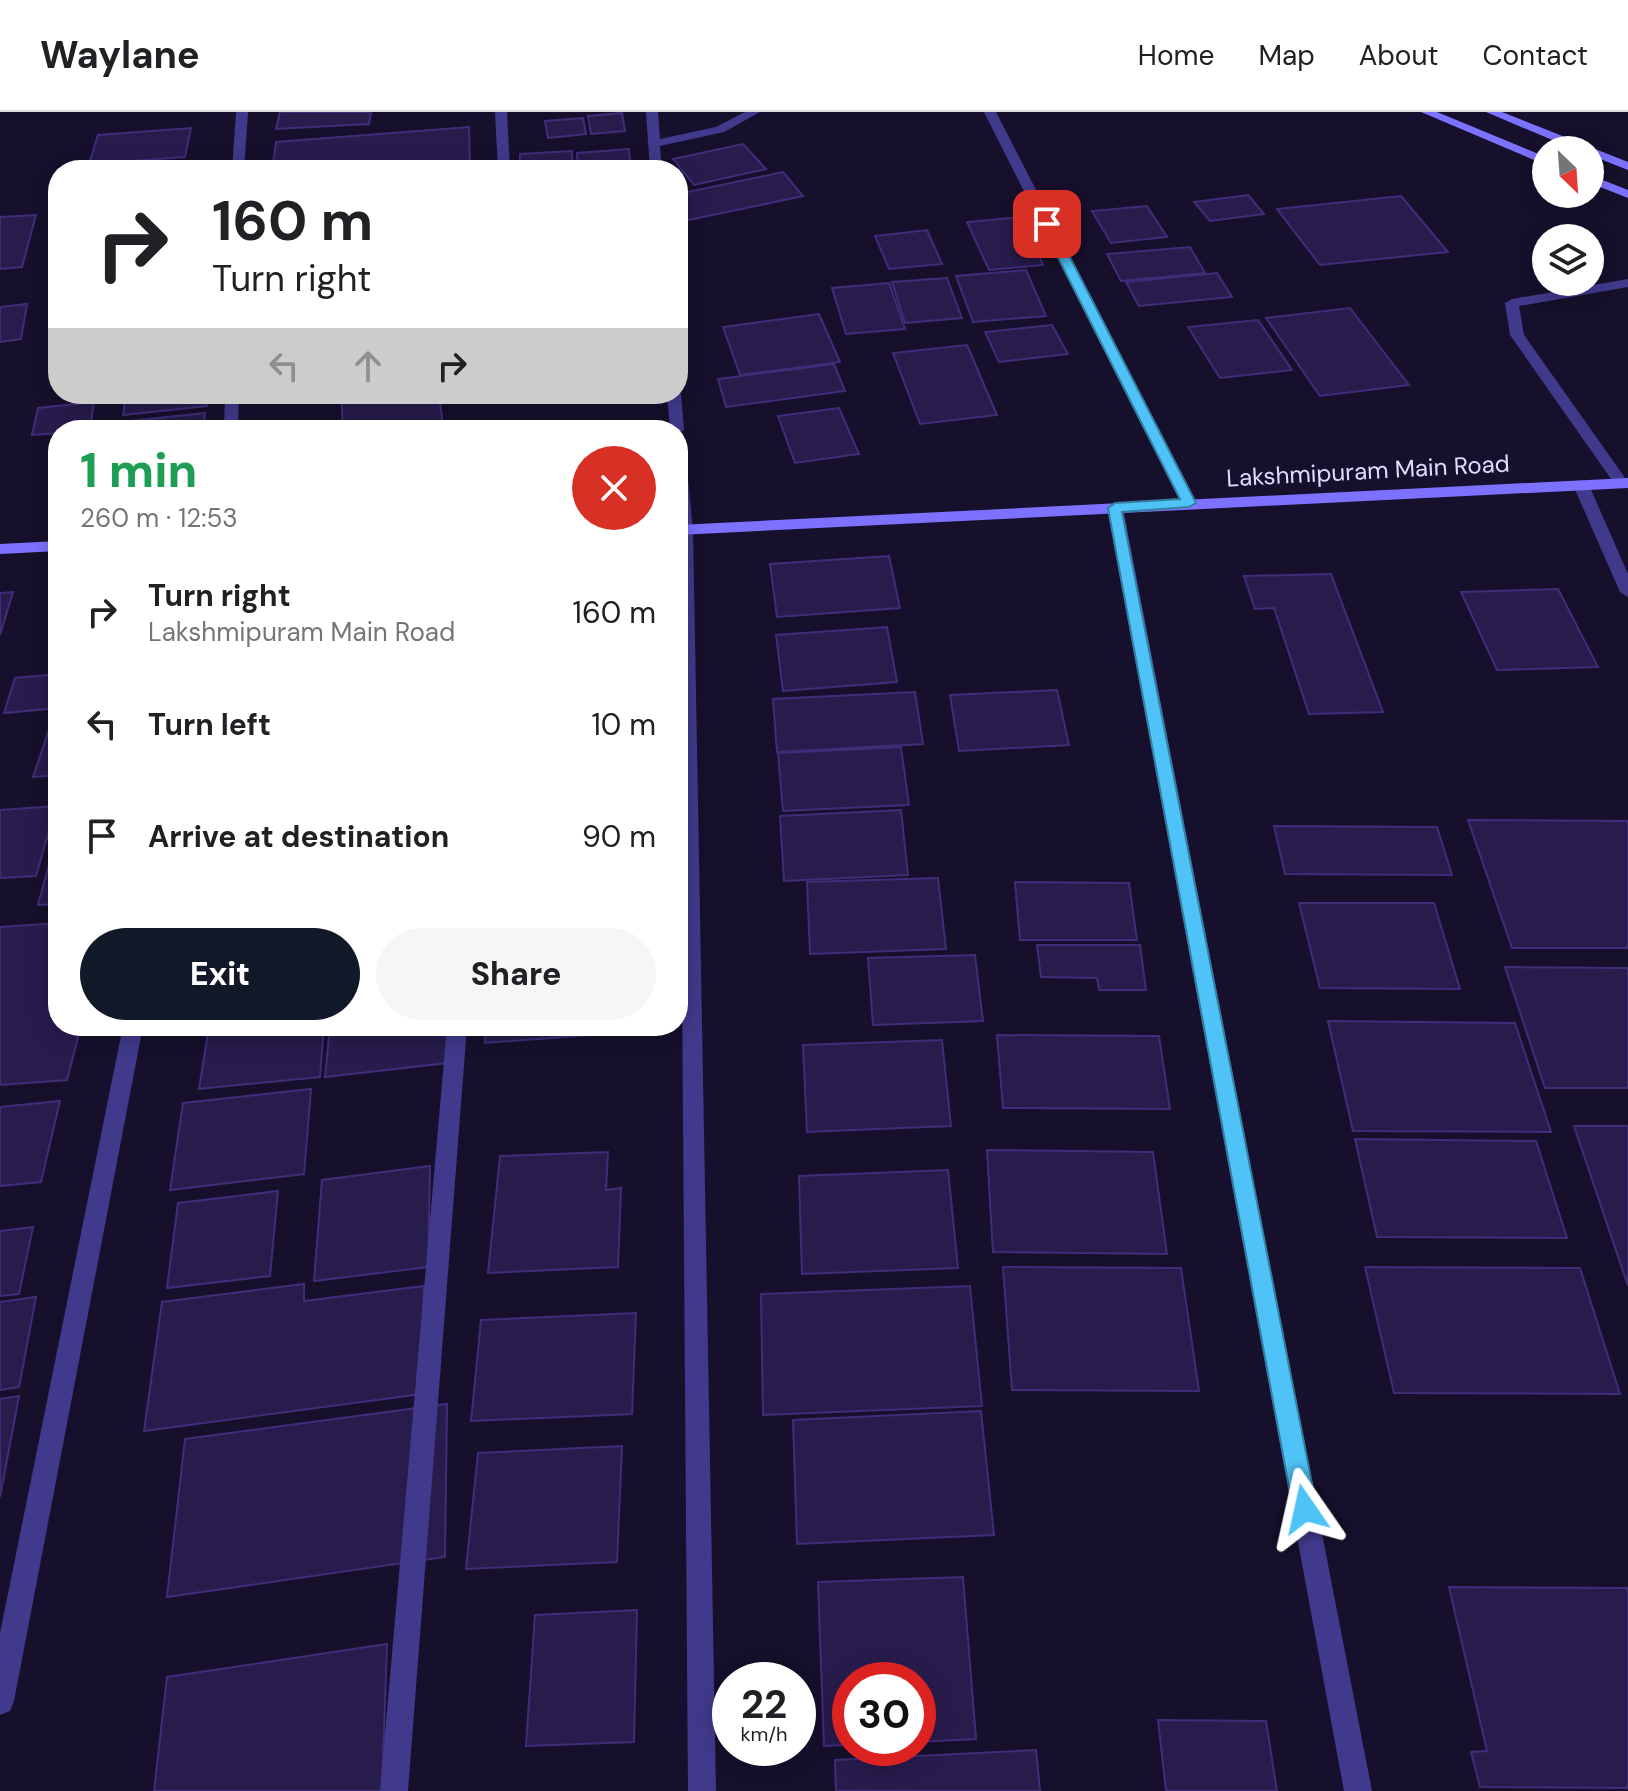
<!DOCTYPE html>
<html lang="en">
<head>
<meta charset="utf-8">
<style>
  :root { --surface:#fff; --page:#f6f6f6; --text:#202124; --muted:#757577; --line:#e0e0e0; --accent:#111827 }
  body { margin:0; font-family:"DM Sans",sans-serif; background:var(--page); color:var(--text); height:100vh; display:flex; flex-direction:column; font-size:30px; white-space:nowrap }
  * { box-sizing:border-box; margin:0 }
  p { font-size:26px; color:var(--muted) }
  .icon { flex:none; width:44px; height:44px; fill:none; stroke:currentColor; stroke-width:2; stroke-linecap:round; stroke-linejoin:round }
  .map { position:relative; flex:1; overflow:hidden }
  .side { position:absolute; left:48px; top:308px; width:640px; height:616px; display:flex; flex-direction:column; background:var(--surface); border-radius:32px; box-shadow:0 4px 20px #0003 }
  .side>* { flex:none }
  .banner { position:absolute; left:48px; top:48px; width:640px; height:244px; border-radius:32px; box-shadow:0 4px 20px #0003; background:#fff; color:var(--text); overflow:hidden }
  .needle { width:52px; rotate:155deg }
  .controls { position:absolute; left:1532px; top:24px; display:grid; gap:16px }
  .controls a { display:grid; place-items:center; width:72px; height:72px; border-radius:50%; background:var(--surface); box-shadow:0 4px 20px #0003; font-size:40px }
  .speed { position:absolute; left:712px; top:1550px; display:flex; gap:16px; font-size:40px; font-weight:700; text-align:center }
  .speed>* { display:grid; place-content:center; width:104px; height:104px; border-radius:50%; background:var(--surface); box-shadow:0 4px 20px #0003; line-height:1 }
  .speed small { font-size:20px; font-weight:400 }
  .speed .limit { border:12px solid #d22; background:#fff; color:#111 }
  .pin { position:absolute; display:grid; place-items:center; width:68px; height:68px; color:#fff; margin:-34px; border-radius:16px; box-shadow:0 4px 12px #0006 }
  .me { position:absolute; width:88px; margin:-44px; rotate:349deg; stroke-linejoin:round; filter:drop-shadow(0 0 6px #0008) }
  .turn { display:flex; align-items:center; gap:28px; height:168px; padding:0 32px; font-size:36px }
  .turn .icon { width:104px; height:104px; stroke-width:2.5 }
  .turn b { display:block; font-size:56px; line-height:68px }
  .lanes { display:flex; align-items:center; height:76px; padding:0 32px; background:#0003; justify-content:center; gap:40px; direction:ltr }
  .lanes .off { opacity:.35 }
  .round { display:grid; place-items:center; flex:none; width:84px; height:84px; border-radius:42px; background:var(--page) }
  .overview { display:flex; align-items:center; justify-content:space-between; height:136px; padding:0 32px }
  h1 { font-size:48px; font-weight:800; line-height:60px; color:#1e9e55 }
  .primary-button { display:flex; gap:16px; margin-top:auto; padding:16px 32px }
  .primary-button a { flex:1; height:92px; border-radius:48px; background:var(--accent); color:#fff; font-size:32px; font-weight:800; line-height:92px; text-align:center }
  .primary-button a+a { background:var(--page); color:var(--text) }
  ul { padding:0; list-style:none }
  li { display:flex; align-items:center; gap:24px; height:112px; padding:0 32px }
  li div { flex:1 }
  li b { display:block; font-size:30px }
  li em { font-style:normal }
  header { display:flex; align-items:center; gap:48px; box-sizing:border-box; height:112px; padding:0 40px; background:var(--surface); border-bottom:2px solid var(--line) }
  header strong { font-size:38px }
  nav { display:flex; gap:44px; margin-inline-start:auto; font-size:28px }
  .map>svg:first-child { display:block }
  .building { fill:#281c4d; stroke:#402d7a; stroke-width:2 }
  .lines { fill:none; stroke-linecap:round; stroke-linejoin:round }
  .street { fill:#413a8c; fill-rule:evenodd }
  .secondary { fill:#7d72ff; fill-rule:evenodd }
  .route { fill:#4fc3f7; stroke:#337fa1; stroke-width:2 }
  .labels { text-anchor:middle; stroke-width:8; stroke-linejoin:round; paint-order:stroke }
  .far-street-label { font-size:24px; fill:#e1dbff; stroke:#16102c }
</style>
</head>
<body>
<header>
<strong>Waylane</strong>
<nav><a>Home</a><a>Map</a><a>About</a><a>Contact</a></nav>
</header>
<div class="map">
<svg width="1628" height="1679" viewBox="0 0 1628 1679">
  <rect width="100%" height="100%" fill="#16102c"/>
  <!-- building -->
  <g class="building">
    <polygon points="280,0 371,0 369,12 276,17"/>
    <polygon points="622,1 625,19 591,22 588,4"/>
    <polygon points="583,6 586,22 548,26 545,9"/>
    <polygon points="469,15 470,54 416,58 272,58 276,30"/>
    <polygon points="191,16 185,45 89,52 98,23"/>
    <polygon points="743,32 766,57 694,73 673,47"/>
    <polygon points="629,37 631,58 578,58 577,41"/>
    <polygon points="572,39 573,58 520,58 520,42"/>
    <polygon points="783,60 803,84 689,108 678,94 678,82"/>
    <polygon points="1248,83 1264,102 1210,109 1194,90"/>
    <polygon points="1401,84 1448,140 1320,153 1277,97"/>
    <polygon points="1147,94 1167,125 1111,131 1092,99"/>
    <polygon points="36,103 22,155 0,157 0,105"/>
    <polygon points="1020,105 1043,153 989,158 967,110"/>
    <polygon points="927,118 942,152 889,157 875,124"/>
    <polygon points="1190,135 1205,161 1121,169 1107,142"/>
    <polygon points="1026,158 1046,204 973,210 956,164"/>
    <polygon points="1217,161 1232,185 1139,194 1126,170"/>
    <polygon points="947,166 962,206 905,211 892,170"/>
    <polygon points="889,171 905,217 846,222 832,176"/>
    <polygon points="27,192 21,227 0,230 0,195"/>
    <polygon points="1350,196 1409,273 1320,284 1266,206"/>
    <polygon points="819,202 840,250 740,263 723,215"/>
    <polygon points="1258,208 1292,258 1220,266 1188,215"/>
    <polygon points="1052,213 1068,242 999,250 985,220"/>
    <polygon points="967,233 997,303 920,312 893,241"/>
    <polygon points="834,252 845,279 726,295 718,267"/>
    <polygon points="126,282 208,282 207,294 123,303"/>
    <polygon points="341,282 439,282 443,314 416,318 343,318"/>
    <polygon points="94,290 90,317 58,318 58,321 32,323 38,296"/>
    <polygon points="839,296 859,342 795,351 778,304"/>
    <polygon points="205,301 203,318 102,318 103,312"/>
    <polygon points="889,444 900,496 777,505 770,452"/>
    <polygon points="1331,462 1383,600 1309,602 1274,496 1255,497 1244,464"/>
    <polygon points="1558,477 1598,555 1497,558 1461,480"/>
    <polygon points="13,480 0,523 0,481"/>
    <polygon points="887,515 897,570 783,579 776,523"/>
    <polygon points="58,562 58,596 4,601 15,566"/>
    <polygon points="1057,578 1069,633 959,639 950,583"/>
    <polygon points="915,580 923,632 777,640 773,587"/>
    <polygon points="54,603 58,603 58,663 33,665"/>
    <polygon points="901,635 909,693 783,699 778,641"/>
    <polygon points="56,694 36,764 0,766 0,698"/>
    <polygon points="901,698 908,763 784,769 780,704"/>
    <polygon points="1468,708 1628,709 1628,836 1512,836"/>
    <polygon points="1274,714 1437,715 1452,763 1285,762"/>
    <polygon points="58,719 58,792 38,793"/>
    <polygon points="938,766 946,837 810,842 807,770"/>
    <polygon points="1015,770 1129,771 1137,828 1020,828"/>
    <polygon points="1299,791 1434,791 1460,877 1320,876"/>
    <polygon points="58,811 58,914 81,914 67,968 0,973 0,815"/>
    <polygon points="1037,833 1140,833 1146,878 1099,878 1097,866 1041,865"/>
    <polygon points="975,843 983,909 873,913 868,846"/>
    <polygon points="1505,855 1628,856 1628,976 1545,976"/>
    <polygon points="1328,909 1515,911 1551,1020 1353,1019"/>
    <polygon points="209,914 324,914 320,965 199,977"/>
    <polygon points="330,914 448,914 447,951 325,965"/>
    <polygon points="486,914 603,914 603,922 485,931"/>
    <polygon points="997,923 1159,924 1170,997 1003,996"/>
    <polygon points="942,928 951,1014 807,1020 803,933"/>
    <polygon points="311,977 304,1062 170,1078 183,991"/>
    <polygon points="60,989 41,1070 0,1074 0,995"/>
    <polygon points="1574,1014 1628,1014 1628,1174"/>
    <polygon points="1355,1027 1536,1029 1567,1126 1377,1125"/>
    <polygon points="987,1038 1153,1040 1167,1142 993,1140"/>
    <polygon points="608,1040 606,1078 621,1076 618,1155 488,1161 500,1044"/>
    <polygon points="430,1054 428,1155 314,1169 322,1068"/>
    <polygon points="948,1058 958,1156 802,1162 799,1064"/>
    <polygon points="278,1079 270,1164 167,1176 178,1091"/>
    <polygon points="33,1115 19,1182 0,1184 0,1119"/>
    <polygon points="1003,1155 1181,1156 1199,1279 1012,1278"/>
    <polygon points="1365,1155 1580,1156 1620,1282 1394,1281"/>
    <polygon points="304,1172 304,1189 424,1174 421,1282 144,1319 162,1190"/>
    <polygon points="970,1174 982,1294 763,1303 761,1182"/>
    <polygon points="36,1185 19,1275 0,1278 0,1190"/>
    <polygon points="636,1201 632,1302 471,1309 481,1208"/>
    <polygon points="19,1284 0,1385 0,1287"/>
    <polygon points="447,1292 445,1445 167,1485 185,1327"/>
    <polygon points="981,1299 994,1423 797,1432 793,1308"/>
    <polygon points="622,1334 617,1450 466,1457 478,1341"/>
    <polygon points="963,1465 976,1627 918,1630 918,1568 850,1568 850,1633 824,1634 818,1470"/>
    <polygon points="1449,1475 1628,1476 1628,1676 1480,1675 1471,1640 1487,1639"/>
    <polygon points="637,1498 634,1630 526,1634 535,1503"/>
    <polygon points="387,1532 382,1679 154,1679 167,1565"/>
    <polygon points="1158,1608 1266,1609 1277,1679 1166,1679"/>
    <polygon points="1036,1638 1040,1679 836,1679 835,1648"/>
  </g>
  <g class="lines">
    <!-- street -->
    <g class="street">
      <polygon points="236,0 248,0 244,58 232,58"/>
      <polygon points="495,0 507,0 510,58 498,58"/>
      <polygon points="646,0 658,0 660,27 716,15 745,0 760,0 724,20 660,34 662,58 650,58"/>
      <polygon points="984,0 996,0 1197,391 1194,394 1189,396 1181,391"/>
      <polygon points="1628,167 1628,175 1519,194 1524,223 1628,370 1621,376 1616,374 1510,223 1505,191 1512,187"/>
      <polygon points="678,279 681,282 684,318 678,322 678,318 670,318 667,282 678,282"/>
      <polygon points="225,282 239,282 238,318 224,318"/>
      <polygon points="678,331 685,335 693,418 716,1679 688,1679"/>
      <polygon points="1581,368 1589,373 1628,462 1628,485 1620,480 1573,373"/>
      <polygon points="1115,391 1123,396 1372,1679 1344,1679 1107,396"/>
      <polygon points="123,914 143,914 14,1589 10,1599 0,1603 0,1521"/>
      <polygon points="447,914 467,914 408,1679 380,1679"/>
    </g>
    <!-- secondary -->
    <g class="secondary">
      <polygon points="1421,0 1437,0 1546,45 1546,53"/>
      <polygon points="1486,0 1502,0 1628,50 1628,58 1590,43 1590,38 1576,38"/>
      <polygon points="1590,63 1628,78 1628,86 1590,71"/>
      <polygon points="1628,366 1628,376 678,423 678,413"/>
      <polygon points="58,429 58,439 0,442 0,432"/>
    </g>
  </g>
  <!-- route -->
  <polygon class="route" points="1043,109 1053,112 1196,391 1189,395 1122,400 1317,1397 1313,1405 1305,1409 1297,1405 1293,1397 1108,396 1115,391 1180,387 1041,112"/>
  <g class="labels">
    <!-- far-street labels -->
    <g class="far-street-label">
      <text transform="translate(1368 359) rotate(-3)" y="8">Lakshmipuram Main Road</text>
    </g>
  </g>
</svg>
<div class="controls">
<a><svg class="needle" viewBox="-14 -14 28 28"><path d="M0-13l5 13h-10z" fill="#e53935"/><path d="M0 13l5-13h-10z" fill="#757577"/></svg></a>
<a><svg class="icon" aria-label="layers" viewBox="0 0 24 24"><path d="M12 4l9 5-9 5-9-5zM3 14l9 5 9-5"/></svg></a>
</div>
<div class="speed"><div>22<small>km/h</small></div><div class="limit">30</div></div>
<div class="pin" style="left:1047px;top:112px;background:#d93025"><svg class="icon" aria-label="arrive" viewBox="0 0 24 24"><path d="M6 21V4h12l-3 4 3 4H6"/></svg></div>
<svg class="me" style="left:1305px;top:1397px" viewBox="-20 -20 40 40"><path d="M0-17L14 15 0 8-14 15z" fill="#4fc3f7" stroke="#fff" stroke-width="4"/></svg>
<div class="banner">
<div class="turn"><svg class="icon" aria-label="right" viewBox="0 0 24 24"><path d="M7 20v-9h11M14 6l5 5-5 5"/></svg><div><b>160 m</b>Turn right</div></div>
<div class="lanes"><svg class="icon off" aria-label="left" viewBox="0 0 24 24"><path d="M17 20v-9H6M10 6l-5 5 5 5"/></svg><svg class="icon off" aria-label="ahead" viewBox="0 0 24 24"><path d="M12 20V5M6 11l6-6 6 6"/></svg><svg class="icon" aria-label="right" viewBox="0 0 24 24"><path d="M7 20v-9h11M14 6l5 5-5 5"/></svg></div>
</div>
<section class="side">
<div class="overview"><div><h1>1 min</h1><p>260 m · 12:53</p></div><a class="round" style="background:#d93025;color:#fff"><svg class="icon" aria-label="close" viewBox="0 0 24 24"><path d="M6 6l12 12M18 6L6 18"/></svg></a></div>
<ul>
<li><svg class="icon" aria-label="right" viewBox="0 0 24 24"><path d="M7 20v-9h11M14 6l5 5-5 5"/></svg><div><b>Turn right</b><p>Lakshmipuram Main Road</p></div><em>160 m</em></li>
<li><svg class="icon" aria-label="left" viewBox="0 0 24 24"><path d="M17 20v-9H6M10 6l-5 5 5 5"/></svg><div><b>Turn left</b></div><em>10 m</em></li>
<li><svg class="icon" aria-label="arrive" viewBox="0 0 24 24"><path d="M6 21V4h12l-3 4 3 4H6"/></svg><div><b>Arrive at destination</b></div><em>90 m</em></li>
</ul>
<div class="primary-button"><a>Exit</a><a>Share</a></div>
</section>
</div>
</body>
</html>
